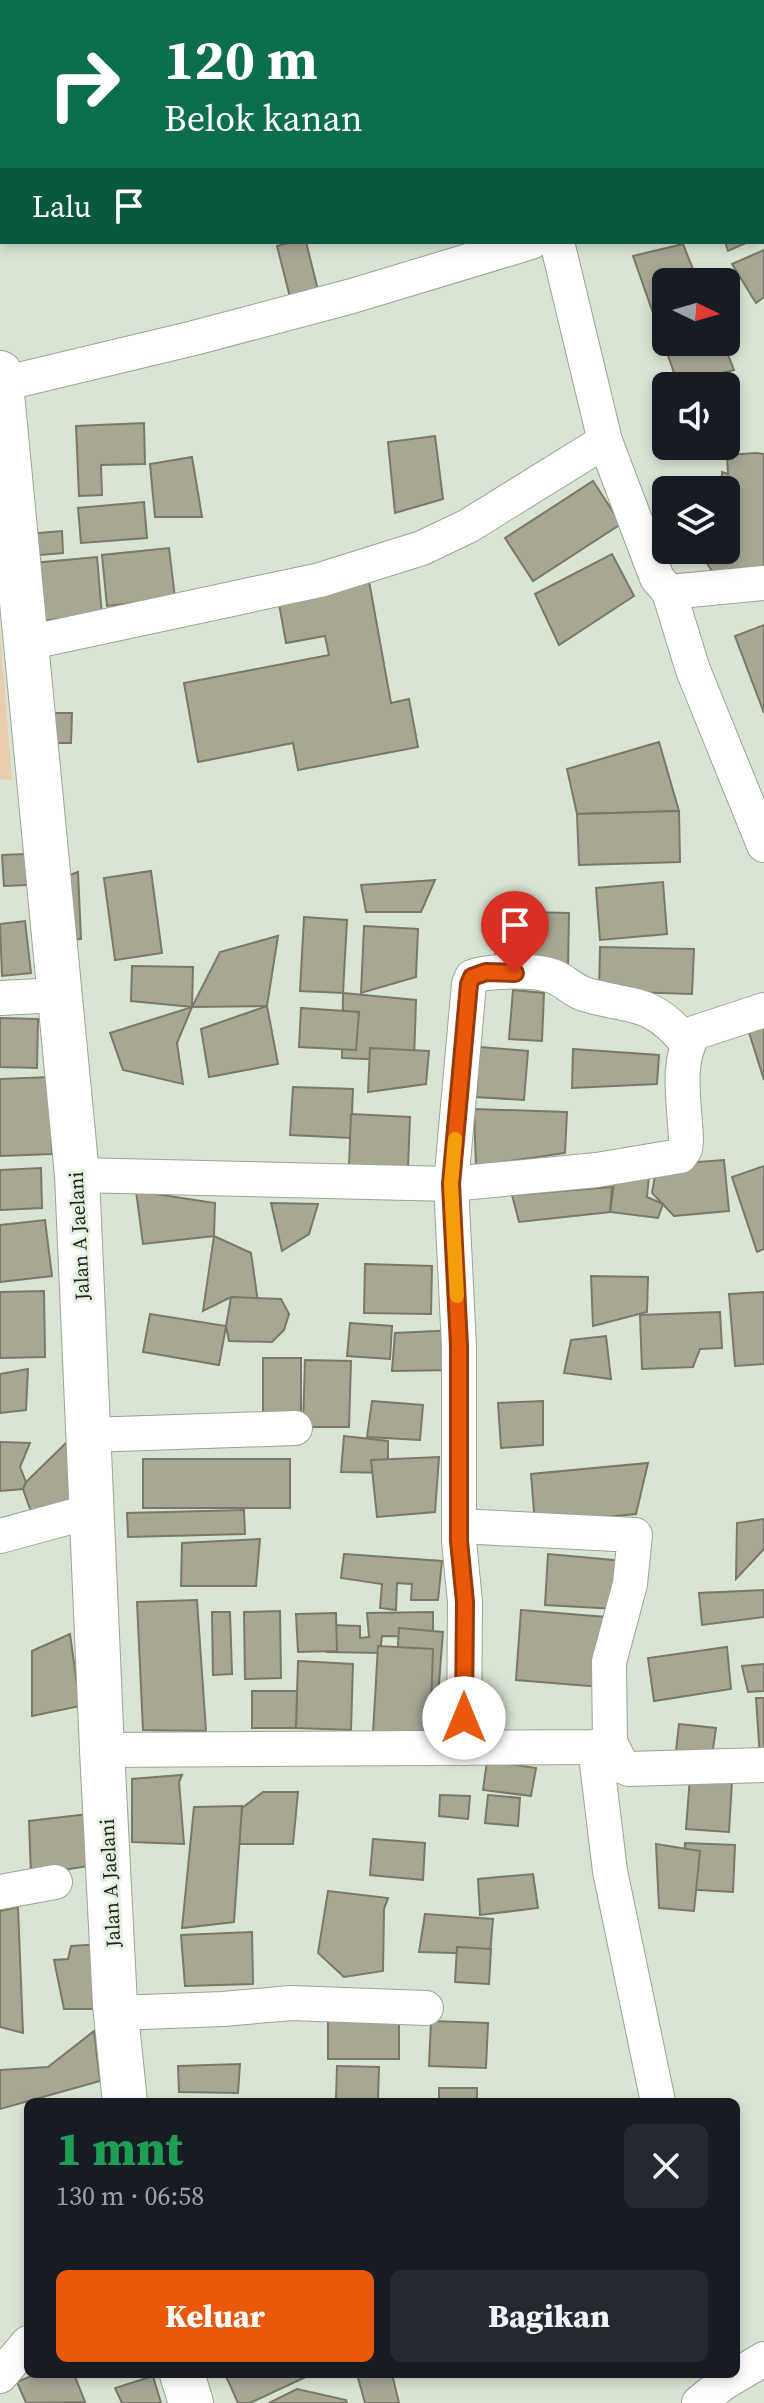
<!DOCTYPE html>
<html lang="id">
<head>
<meta charset="utf-8">
<style>
  :root { --surface:#171b24; --page:#242831; --text:#f1f3f6; --muted:#9ea1a6; --accent:#ea580c }
  body { margin:0; font-family:"Source Serif 4",serif; background:var(--page); color:var(--text); height:100vh; display:flex; flex-direction:column; font-size:30px; white-space:nowrap }
  * { box-sizing:border-box; margin:0 }
  p { font-size:26px; color:var(--muted) }
  .icon { flex:none; width:44px; height:44px; fill:none; stroke:currentColor; stroke-width:2; stroke-linecap:round; stroke-linejoin:round }
  .map { position:relative; flex:1; overflow:hidden }
  .drawer { position:absolute; left:24px; top:2098px; width:716px; height:280px; display:flex; flex-direction:column; background:var(--surface); border-radius:12px; box-shadow:0 4px 12px #0003 }
  .drawer>* { flex:none }
  .top-card { position:absolute; left:0px; top:0px; width:764px; height:244px; box-shadow:0 4px 12px #0003; background:#0b6e4f; color:#fff; overflow:hidden }
  .needle { width:52px; rotate:95deg }
  .controls { position:absolute; left:652px; top:268px; display:grid; gap:16px }
  .controls a { display:grid; place-items:center; width:88px; height:88px; border-radius:12px; background:var(--surface); box-shadow:0 4px 12px #0003; font-size:40px }
  .pin { position:absolute; display:grid; place-items:center; width:68px; height:68px; color:#fff; margin:-82px -34px; border-radius:50% 50% 50% 0; rotate:-45deg; box-shadow:0 0 8px #0007 }
  .pin .icon { rotate:45deg }
  .me { position:absolute; width:88px; margin:-44px; rotate:0deg; stroke-linejoin:round; filter:drop-shadow(0 0 6px #0008) }
  .turn { display:flex; align-items:center; gap:28px; height:168px; padding:0 32px; font-size:36px }
  .turn .icon { width:104px; height:104px; stroke-width:2.5 }
  .turn b { display:block; font-size:56px; line-height:68px }
  .then { display:flex; align-items:center; height:76px; padding:0 32px; background:#0003; gap:16px; font-size:30px }
  .round { display:grid; place-items:center; flex:none; width:84px; height:84px; border-radius:12px; background:var(--page) }
  .head { display:flex; align-items:center; justify-content:space-between; height:136px; padding:0 32px }
  h1 { font-size:48px; font-weight:800; line-height:60px; color:#1e9e55 }
  .primary-button { display:flex; gap:16px; margin-top:auto; padding:16px 32px }
  .primary-button a { flex:1; height:92px; border-radius:12px; background:var(--accent); color:#fff; font-size:32px; font-weight:800; line-height:92px; text-align:center }
  .primary-button a+a { background:var(--page); color:var(--text) }
  .map>svg:first-child { display:block }
  .green { fill:#e9cdac }
  .building { fill:#a9a794; stroke:#7a7866; stroke-width:2 }
  .lines { fill:none; stroke-linecap:round; stroke-linejoin:round }
  .street-casing { stroke:#9aa594; stroke-width:36 }
  .secondary-casing { stroke:#9aa594; stroke-width:46 }
  .street { stroke:#fff; stroke-width:34 }
  .secondary { stroke:#fff; stroke-width:44 }
  .route-casing { stroke:#983908; stroke-width:20 }
  .route { stroke:#ea580c; stroke-width:14 }
  .slow { stroke:#f59e0b; stroke-width:14 }
  .labels { text-anchor:middle; stroke-width:6; stroke-linejoin:round; paint-order:stroke }
  .street-label { font-size:20px; fill:#1f231d; stroke:#e6f2e0 }
</style>
</head>
<body>
<div class="map">
<svg width="764" height="2403" viewBox="0 0 764 2403">
  <rect width="100%" height="100%" fill="#d9e5d3"/>
  <!-- green -->
  <polygon class="green" points="0,629 12,780 0,779"/>
  <!-- building -->
  <g class="building">
    <polygon points="0,0 10,0 10,2 2,2 2,83 0,83"/>
    <polygon points="711,0 742,0 742,2 712,2"/>
    <polygon points="762,51 764,58 764,127 762,127"/>
    <polygon points="292,242 306,242 321,302 293,309 277,246"/>
    <polygon points="725,242 748,242 728,251"/>
    <polygon points="683,244 698,282 666,282 666,342 723,342 734,370 678,384 633,256"/>
    <polygon points="764,250 764,297 756,303 732,264"/>
    <polygon points="144,423 145,464 101,465 102,495 79,496 76,426"/>
    <polygon points="435,436 443,499 395,513 388,442"/>
    <polygon points="756,453 764,454 764,574 714,574 706,562 705,550 726,550 726,490 721,490 722,472 728,474 727,455"/>
    <polygon points="192,457 202,517 155,517 150,464"/>
    <polygon points="593,481 621,524 533,581 505,538"/>
    <polygon points="144,502 147,538 81,543 78,508"/>
    <polygon points="62,531 63,553 28,556 27,534"/>
    <polygon points="169,548 175,598 107,606 102,555"/>
    <polygon points="612,554 634,596 559,645 535,594"/>
    <polygon points="97,557 102,615 38,621 33,563"/>
    <polygon points="369,581 391,703 409,699 418,747 298,770 293,743 198,762 184,683 329,655 325,636 286,643 278,598"/>
    <polygon points="764,625 764,713 735,636"/>
    <polygon points="53,713 72,713 71,743 51,743"/>
    <polygon points="659,742 679,811 577,814 567,769"/>
    <polygon points="679,811 680,862 579,865 577,814"/>
    <polygon points="25,854 27,885 4,886 2,855"/>
    <polygon points="151,871 162,953 115,960 104,878"/>
    <polygon points="78,872 81,939 62,940 59,879"/>
    <polygon points="435,880 421,912 366,912 361,885"/>
    <polygon points="663,882 667,934 600,940 596,888"/>
    <polygon points="525,912 569,913 568,971 495,970 496,929 519,929"/>
    <polygon points="304,917 347,920 343,993 300,991"/>
    <polygon points="25,921 31,973 2,976 0,924"/>
    <polygon points="364,926 418,929 416,977 361,993"/>
    <polygon points="278,936 267,1006 192,1007 220,952"/>
    <polygon points="600,947 694,949 692,994 599,991"/>
    <polygon points="132,966 193,967 192,1007 131,1001"/>
    <polygon points="513,990 544,993 542,1041 509,1039"/>
    <polygon points="343,993 416,1000 414,1061 342,1058"/>
    <polygon points="267,1006 278,1064 209,1077 201,1029"/>
    <polygon points="192,1007 177,1043 183,1084 123,1070 110,1033"/>
    <polygon points="301,1008 359,1012 356,1050 299,1047"/>
    <polygon points="0,1018 38,1019 37,1068 0,1067"/>
    <polygon points="764,1020 764,1080 747,1026"/>
    <polygon points="480,1047 528,1051 524,1100 476,1097"/>
    <polygon points="370,1048 429,1051 426,1084 368,1092"/>
    <polygon points="573,1049 659,1055 657,1084 572,1088"/>
    <polygon points="50,1077 52,1154 0,1156 0,1079"/>
    <polygon points="293,1087 353,1089 351,1138 290,1135"/>
    <polygon points="474,1109 567,1112 565,1153 476,1166"/>
    <polygon points="351,1114 410,1117 408,1168 349,1166"/>
    <polygon points="724,1160 729,1211 674,1216 652,1193 657,1165"/>
    <polygon points="764,1166 764,1249 757,1252 732,1177"/>
    <polygon points="41,1168 42,1208 0,1210 0,1170"/>
    <polygon points="616,1170 649,1175 647,1197 663,1204 658,1218 610,1212"/>
    <polygon points="612,1187 610,1212 519,1222 512,1195"/>
    <polygon points="136,1191 215,1203 214,1236 143,1244"/>
    <polygon points="271,1203 318,1204 309,1234 282,1251"/>
    <polygon points="45,1220 52,1276 0,1282 0,1225"/>
    <polygon points="214,1236 251,1253 258,1302 231,1297 203,1311"/>
    <polygon points="365,1264 432,1266 431,1314 364,1313"/>
    <polygon points="591,1276 648,1277 647,1312 593,1326"/>
    <polygon points="44,1291 45,1357 0,1358 0,1292"/>
    <polygon points="764,1292 764,1364 735,1366 729,1294"/>
    <polygon points="231,1297 281,1299 289,1314 284,1330 272,1342 229,1341 226,1326"/>
    <polygon points="720,1312 722,1348 700,1349 693,1367 642,1369 640,1315"/>
    <polygon points="150,1314 226,1326 219,1365 143,1352"/>
    <polygon points="350,1323 392,1326 390,1359 347,1356"/>
    <polygon points="457,1330 458,1370 392,1371 395,1333"/>
    <polygon points="606,1336 611,1379 564,1373 571,1340"/>
    <polygon points="263,1358 301,1358 301,1423 263,1422"/>
    <polygon points="305,1360 351,1361 349,1427 303,1427"/>
    <polygon points="28,1369 26,1410 0,1413 0,1374"/>
    <polygon points="372,1401 423,1405 420,1440 367,1437"/>
    <polygon points="543,1401 543,1445 501,1448 498,1403"/>
    <polygon points="344,1436 388,1441 388,1473 341,1472"/>
    <polygon points="70,1439 85,1510 36,1526 23,1489 26,1482"/>
    <polygon points="0,1442 30,1443 20,1467 26,1482 23,1489 0,1491"/>
    <polygon points="439,1457 435,1512 377,1517 371,1460"/>
    <rect x="143" y="1459" width="147" height="49"/>
    <polygon points="648,1463 636,1514 535,1524 531,1474"/>
    <polygon points="244,1510 245,1534 128,1537 127,1513"/>
    <polygon points="764,1519 764,1549 736,1579 737,1523"/>
    <polygon points="260,1539 256,1586 181,1586 182,1543"/>
    <polygon points="344,1554 442,1561 438,1600 411,1600 412,1584 397,1583 396,1610 380,1608 382,1584 341,1578"/>
    <polygon points="548,1554 624,1561 617,1609 545,1605"/>
    <polygon points="764,1590 764,1617 702,1625 699,1593"/>
    <polygon points="197,1600 206,1731 143,1730 137,1602"/>
    <polygon points="521,1610 606,1617 601,1687 516,1680"/>
    <polygon points="280,1611 281,1678 245,1679 244,1612"/>
    <polygon points="212,1612 230,1612 232,1674 213,1675"/>
    <polygon points="433,1612 433,1637 382,1636 380,1653 327,1652 331,1625 360,1626 360,1638 369,1637 367,1613"/>
    <polygon points="336,1613 337,1651 298,1652 296,1614"/>
    <polygon points="399,1628 443,1632 437,1709 394,1706"/>
    <polygon points="70,1634 80,1706 32,1716 32,1651"/>
    <polygon points="378,1646 433,1649 430,1736 373,1733"/>
    <polygon points="727,1647 731,1689 654,1701 648,1658"/>
    <polygon points="298,1661 353,1664 351,1730 296,1728"/>
    <polygon points="764,1664 764,1691 748,1692 742,1666"/>
    <polygon points="252,1691 297,1691 296,1728 252,1728"/>
    <polygon points="756,1698 764,1698 764,1757 760,1758"/>
    <polygon points="679,1724 716,1728 712,1756 676,1751"/>
    <polygon points="487,1761 536,1768 531,1796 483,1790"/>
    <polygon points="182,1775 179,1782 184,1844 132,1842 132,1779"/>
    <polygon points="690,1777 732,1781 729,1832 686,1829"/>
    <polygon points="263,1792 298,1792 293,1844 239,1844 242,1808"/>
    <polygon points="440,1795 470,1796 468,1819 439,1816"/>
    <polygon points="488,1795 520,1798 518,1826 485,1823"/>
    <polygon points="242,1806 234,1922 182,1928 194,1807"/>
    <polygon points="105,1812 108,1863 31,1875 29,1821"/>
    <polygon points="373,1839 425,1843 423,1880 370,1875"/>
    <polygon points="685,1843 735,1845 733,1892 682,1889"/>
    <polygon points="656,1844 700,1851 694,1911 659,1908"/>
    <polygon points="533,1874 538,1908 480,1915 478,1879"/>
    <polygon points="328,1891 388,1898 384,1909 383,1971 344,1977 318,1953"/>
    <polygon points="18,1907 23,2033 0,2027 0,1911"/>
    <polygon points="425,1914 493,1919 490,1954 419,1952"/>
    <polygon points="252,1932 253,1984 185,1986 181,1935"/>
    <polygon points="101,1944 104,2009 64,2009 54,1960 68,1959 71,1946"/>
    <polygon points="457,1947 491,1949 489,1984 455,1982"/>
    <rect x="328" y="2014" width="71" height="45"/>
    <polygon points="431,2021 488,2023 486,2068 429,2066"/>
    <polygon points="94,2031 100,2081 0,2109 0,2070 48,2067"/>
    <polygon points="240,2064 238,2093 179,2092 178,2066"/>
    <polygon points="337,2066 379,2067 378,2100 336,2099"/>
    <rect x="439" y="2088" width="38" height="14"/>
    <polygon points="36,2374 74,2374 85,2402 26,2403 17,2382"/>
    <polygon points="225,2374 312,2374 250,2403 238,2403"/>
    <polygon points="357,2374 392,2374 399,2403 365,2403"/>
    <polygon points="153,2376 161,2403 122,2403 115,2388"/>
    <polygon points="297,2389 346,2400 347,2403 269,2403"/>
  </g>
  <g class="lines">
    <!-- street casing -->
    <g class="street-casing">
      <g id="street">
        <polyline points="480,0 480,2"/>
        <polyline points="762,164 764,163"/>
        <polyline points="557,242 605,441 657,578 669,592 693,670 764,845"/>
        <polyline points="2,384 194,338 352,296 531,242"/>
        <polyline points="669,592 764,583"/>
        <polyline points="27,643 320,580 422,548 468,526 605,441"/>
        <polyline points="0,998 59,995"/>
        <path d="M77,1175L451,1184L597,1170L680,1156L685,1149L686,1140C685,1105 675,1063 694,1033L764,1010"/>
        <polyline points="89,1435 295,1428"/>
        <polyline points="0,1536 92,1511"/>
        <polyline points="610,1742 622,1766 629,1769 764,1765"/>
        <polyline points="595,1747 610,1871 658,2102"/>
        <path d="M464,1748L465,1602L459,1541V1346L451,1184L469,984L472,977C487,970 535,970 552,976C563,979 572,990 584,994C634,1009 650,998 687,1043"/>
        <polyline points="102,1750 595,1747 610,1742 609,1662 630,1584 635,1535 459,1526"/>
        <polyline points="0,1892 55,1882"/>
        <polyline points="116,2013 223,2009 291,2003 426,2008"/>
        <polyline points="0,2376 28,2343"/>
        <polyline points="699,2403 722,2384 764,2359"/>
      </g>
    </g>
    <!-- secondary casing -->
    <g class="secondary-casing">
      <g id="secondary">
        <polyline points="303,2 307,0"/>
        <polyline points="0,155 2,154"/>
        <polyline points="0,373 77,1175 102,1750 115,2005 125,2102"/>
        <polyline points="182,2374 191,2403"/>
      </g>
    </g>
    <!-- street -->
    <use href="#street" class="street"/>
    <!-- secondary -->
    <use href="#secondary" class="secondary"/>
  </g>
  <g class="lines">
    <!-- route casing -->
    <g class="route-casing">
      <polyline id="route" points="464,1718 465,1602 459,1541 459,1346 451,1184 469,984 472,977 486,972 515,973"/>
    </g>
    <!-- route -->
    <use href="#route" class="route"/>
    <!-- slow -->
    <polyline class="slow" points="455,1139 451,1184 457,1296"/>
  </g>
  <g class="labels">
    <!-- street labels -->
    <g class="street-label">
      <text transform="translate(79 1236) rotate(-93)" y="7">Jalan A Jaelani</text>
      <text transform="translate(110 1883) rotate(-93)" y="7">Jalan A Jaelani</text>
    </g>
  </g>
</svg>
<div class="controls">
<a><svg class="needle" viewBox="-14 -14 28 28"><path d="M0-13l5 13h-10z" fill="#e53935"/><path d="M0 13l5-13h-10z" fill="#9ea1a6"/></svg></a>
<a><svg class="icon" aria-label="sound" viewBox="0 0 24 24"><path d="M4 9h4l5-4v14l-5-4H4zM17 9q2 3 0 6"/></svg></a>
<a><svg class="icon" aria-label="layers" viewBox="0 0 24 24"><path d="M12 4l9 5-9 5-9-5zM3 14l9 5 9-5"/></svg></a>
</div>
<div class="pin" style="left:515px;top:973px;background:#d93025"><svg class="icon" aria-label="arrive" viewBox="0 0 24 24"><path d="M6 21V4h12l-3 4 3 4H6"/></svg></div>
<svg class="me" style="left:464px;top:1718px" viewBox="-20 -20 40 40"><circle r="19" fill="#fff"/><path d="M0-13L10 11 0 6-10 11z" fill="#ea580c"/></svg>
<div class="top-card">
<div class="turn"><svg class="icon" aria-label="right" viewBox="0 0 24 24"><path d="M7 20v-9h11M14 6l5 5-5 5"/></svg><div><b>120 m</b>Belok kanan</div></div>
<div class="then">Lalu<svg class="icon" aria-label="arrive" viewBox="0 0 24 24"><path d="M6 21V4h12l-3 4 3 4H6"/></svg></div>
</div>
<section class="drawer">
<div class="head"><div><h1>1 mnt</h1><p>130 m · 06:58</p></div><a class="round"><svg class="icon" aria-label="close" viewBox="0 0 24 24"><path d="M6 6l12 12M18 6L6 18"/></svg></a></div>
<div class="primary-button"><a>Keluar</a><a>Bagikan</a></div>
</section>
</div>
</body>
</html>
